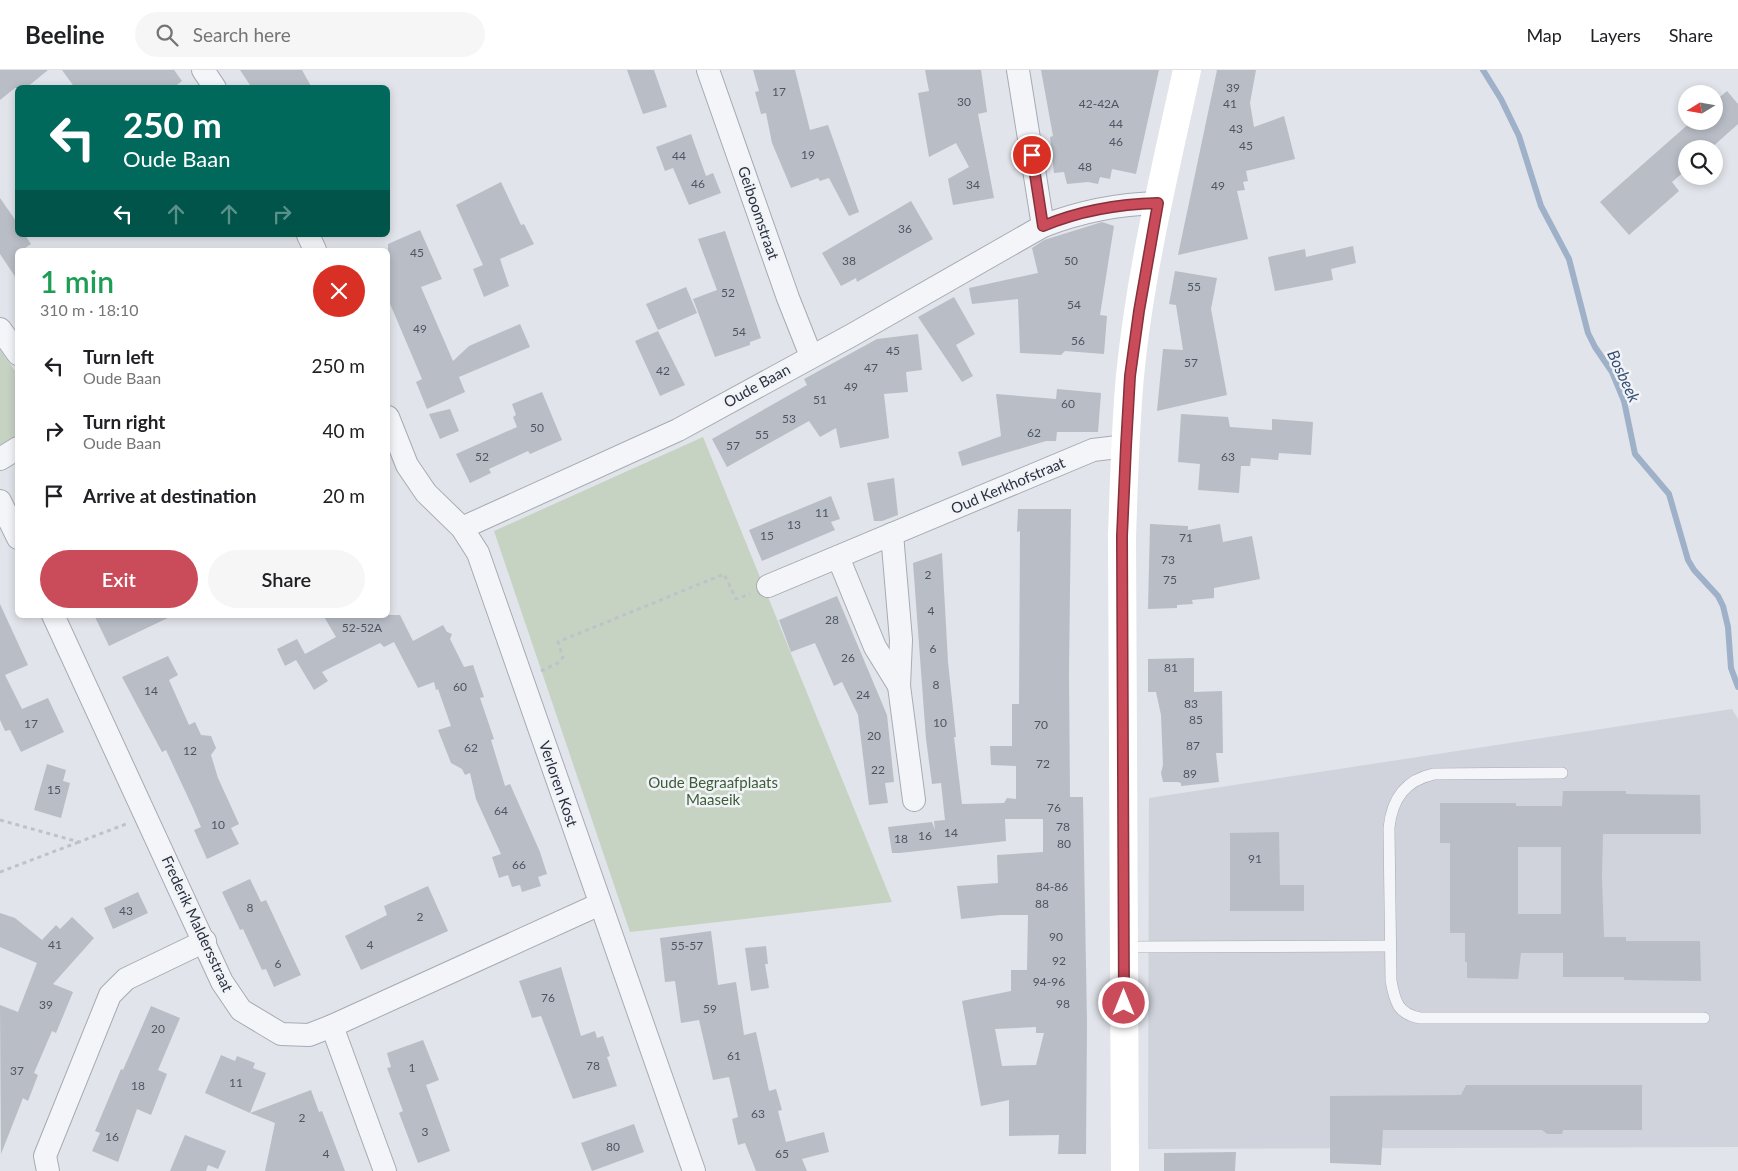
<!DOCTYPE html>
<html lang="en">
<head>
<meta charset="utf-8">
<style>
  :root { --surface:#fff; --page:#f6f6f6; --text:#202124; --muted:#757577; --line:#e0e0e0; --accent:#ca4b59 }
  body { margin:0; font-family:Lato,sans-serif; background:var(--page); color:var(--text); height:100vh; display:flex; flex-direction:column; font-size:19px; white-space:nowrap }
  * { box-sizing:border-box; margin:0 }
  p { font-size:16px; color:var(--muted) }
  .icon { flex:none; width:28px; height:28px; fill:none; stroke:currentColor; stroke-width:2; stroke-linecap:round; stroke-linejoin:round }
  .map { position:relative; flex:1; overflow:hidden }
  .details { position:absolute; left:15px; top:178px; width:375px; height:370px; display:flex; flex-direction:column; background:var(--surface); border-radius:8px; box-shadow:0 2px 8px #0003 }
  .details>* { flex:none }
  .top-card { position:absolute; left:15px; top:15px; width:375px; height:152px; border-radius:8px; box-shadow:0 2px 8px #0003; background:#00695c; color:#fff; overflow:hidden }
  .needle { width:32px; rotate:259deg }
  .fabs { position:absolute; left:1678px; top:15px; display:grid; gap:10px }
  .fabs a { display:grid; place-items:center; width:45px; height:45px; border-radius:50%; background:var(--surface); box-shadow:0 2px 8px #0003; font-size:25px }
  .pin { position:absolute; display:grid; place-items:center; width:42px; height:42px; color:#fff; margin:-21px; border:2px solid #fff; border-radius:50%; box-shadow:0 1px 5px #0007 }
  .me { position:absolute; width:55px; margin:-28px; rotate:0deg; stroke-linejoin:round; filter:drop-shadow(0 0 4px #0008) }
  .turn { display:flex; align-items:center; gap:18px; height:105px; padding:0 25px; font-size:22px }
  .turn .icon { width:65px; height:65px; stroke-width:2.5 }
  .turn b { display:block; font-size:35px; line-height:42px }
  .lanes { display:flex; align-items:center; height:48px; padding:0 25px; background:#0003; justify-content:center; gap:25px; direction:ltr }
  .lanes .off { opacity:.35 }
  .round { display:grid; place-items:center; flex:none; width:52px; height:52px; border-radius:26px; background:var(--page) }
  .headline { display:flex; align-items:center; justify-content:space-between; height:85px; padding:0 25px }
  h1 { font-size:30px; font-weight:600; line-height:38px; color:#1e9e55 }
  .cta { display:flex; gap:10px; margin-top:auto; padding:10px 25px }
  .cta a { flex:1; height:58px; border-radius:30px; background:var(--accent); color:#fff; font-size:20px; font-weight:600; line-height:58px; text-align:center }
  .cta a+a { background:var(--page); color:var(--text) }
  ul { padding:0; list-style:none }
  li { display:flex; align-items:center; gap:15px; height:65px; padding:0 25px }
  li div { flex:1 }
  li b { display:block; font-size:19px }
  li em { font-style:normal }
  header { display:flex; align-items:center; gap:30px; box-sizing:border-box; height:70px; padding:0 25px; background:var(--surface); border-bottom:1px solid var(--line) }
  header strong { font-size:24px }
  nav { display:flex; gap:28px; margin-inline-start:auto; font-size:18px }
  .search { width:350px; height:45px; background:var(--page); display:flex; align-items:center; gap:12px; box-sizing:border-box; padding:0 18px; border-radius:28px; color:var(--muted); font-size:19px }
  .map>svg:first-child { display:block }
  .built { fill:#d0d3db }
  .green { fill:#c6d3c3 }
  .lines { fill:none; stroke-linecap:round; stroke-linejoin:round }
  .stream { stroke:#9eb1c8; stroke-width:6 }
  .building { fill:#b9bdc6; fill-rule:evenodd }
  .lane-casing { stroke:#a6abb4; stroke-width:12 }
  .street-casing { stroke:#a6abb4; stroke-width:24 }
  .path { stroke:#bfc2c8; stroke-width:3; stroke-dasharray:4 4; stroke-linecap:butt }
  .lane { stroke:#f4f5f8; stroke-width:11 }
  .street { stroke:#f4f5f8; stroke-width:22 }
  .secondary { stroke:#fff; stroke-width:28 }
  .route-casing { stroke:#83313a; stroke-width:12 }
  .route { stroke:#ca4b59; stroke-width:9 }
  .labels { text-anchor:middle; stroke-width:5; stroke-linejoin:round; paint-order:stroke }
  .number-label { font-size:12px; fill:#4e5562 }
  .street-label { font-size:15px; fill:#2a3241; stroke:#f1f3f7 }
  .park-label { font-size:15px; fill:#3d5c38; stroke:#f1f3f7 }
  .water-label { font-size:16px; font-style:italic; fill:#354f74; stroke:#f1f3f7 }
</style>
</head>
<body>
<header>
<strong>Beeline</strong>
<div class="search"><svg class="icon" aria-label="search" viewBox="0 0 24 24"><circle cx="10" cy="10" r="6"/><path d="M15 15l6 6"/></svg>Search here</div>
<nav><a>Map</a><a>Layers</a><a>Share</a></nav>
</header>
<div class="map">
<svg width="1738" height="1101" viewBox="0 0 1738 1101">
  <rect width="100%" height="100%" fill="#e1e4ea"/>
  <!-- built -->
  <polygon class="built" points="1732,639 1738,649 1738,1077 1148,1079 1149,728"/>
  <!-- green -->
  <g class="green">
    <polygon points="0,280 18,305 17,371 0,378"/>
    <polygon points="703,367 892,832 630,862 494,461"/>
  </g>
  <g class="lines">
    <!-- stream -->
    <polyline class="stream" points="1483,0 1501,29 1519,66 1541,136 1569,189 1588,263 1595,277 1612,302 1624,331 1635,384 1669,424 1688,490 1694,500 1718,526 1723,536 1728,557 1731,598 1738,617"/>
  </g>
  <!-- building -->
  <g class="building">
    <polygon points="0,0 48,0 26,18 15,18 0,30"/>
    <polygon points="62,0 174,0 182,11 173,18 75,18"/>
    <polygon points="240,0 302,0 312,18 252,18"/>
    <polygon points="627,0 654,0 667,37 643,44"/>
    <polygon points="753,0 795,0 810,60 828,55 859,142 849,146 829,108 820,111 818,108 791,118 772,73 766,43 761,44 755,22 759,21"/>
    <polygon points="925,0 981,0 987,42 978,44 994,128 953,135 948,109 969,97 956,73 929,87 918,23 929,21"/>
    <polygon points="1041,0 1159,0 1136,104 1112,99 1110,109 1100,107 1098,114 1088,112 1067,114 1064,102 1054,103 1050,67 1053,66"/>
    <polygon points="1217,0 1256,0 1250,33 1254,57 1284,46 1295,89 1246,101 1248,111 1243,112 1245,120 1237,121 1248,169 1178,185"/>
    <polygon points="1727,21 1738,34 1738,54 1710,79 1686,79 1686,100 1672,112 1679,121 1629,165 1600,132 1692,51 1714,51 1714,32"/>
    <polygon points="691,64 706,106 713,103 721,123 689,135 673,98 665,101 656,77"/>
    <polygon points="501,112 521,155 524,154 534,174 500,189 509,216 484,227 473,199 483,195 456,135"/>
    <polygon points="0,128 18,154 18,165 25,165 31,174 22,180 18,180 18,211 0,184"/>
    <polygon points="911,131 933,169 857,212 856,208 841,216 822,183"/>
    <polygon points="1102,152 1114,156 1100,245 1107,246 1104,284 1065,281 1061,285 1020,283 1018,229 972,234 969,218 1038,203 1032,178 1044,170"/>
    <polygon points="420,160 442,209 421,217 453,291 469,276 520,254 530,277 459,307 465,322 427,339 416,312 422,309 388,229 388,174"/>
    <polygon points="725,161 761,268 750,272 750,275 715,287 693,229 717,220 698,169"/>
    <polygon points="1353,176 1356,193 1331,199 1333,210 1275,221 1268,187 1305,179 1306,187"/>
    <polygon points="1175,201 1217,208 1211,239 1227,325 1157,341 1163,279 1183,280 1176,235 1169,234"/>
    <polygon points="686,217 697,243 658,260 646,234"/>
    <polygon points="954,227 975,264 956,275 973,306 962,312 918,247"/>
    <polygon points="658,261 685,315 660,326 635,271"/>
    <polygon points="918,264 922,300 906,302 908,322 884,324 889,368 840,378 836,358 820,367 809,351 727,397 712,369 807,315 804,309 877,269"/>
    <polygon points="1057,319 1101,323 1098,362 1057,362 1056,371 1046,371 962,396 958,382 1001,366 996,324 1056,329"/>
    <polygon points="542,322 562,370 530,384 528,381 489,399 491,403 470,413 456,384 517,357 513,347 516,345 512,334"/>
    <polygon points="450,339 459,361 440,369 429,344"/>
    <polygon points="1181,344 1228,347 1230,357 1272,360 1272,349 1313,352 1311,385 1279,383 1278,390 1251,388 1250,396 1241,396 1239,423 1198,420 1200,394 1178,392"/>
    <polygon points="894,408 898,445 882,451 874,451 867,413"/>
    <polygon points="831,426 840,449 831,452 835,460 762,491 749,460"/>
    <path d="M1018,439H1071L1069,603L1070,727H1083L1087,953L1086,1084H1058L1059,1065L1009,1066V1030L981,1036L962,931L1011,921V900H1027L1028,845H1000L961,849L957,816L998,813L997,785L1043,782V749H1005L1006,771L900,783H892L888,757L932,752L935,760L934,751L945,750L941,713L932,714L926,669L913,493L942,483L948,592L956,667H954L962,734L1004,733L1007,728L1016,729V696L991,695L990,676H1012V634H1019L1020,461L1017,462ZM1036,957V963H1044L1036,995L1002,996L995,959Z"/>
    <polygon points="1150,454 1188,456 1188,460 1220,454 1223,472 1252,466 1260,509 1214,518 1214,528 1192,530 1193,534 1177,535 1177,538 1148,539"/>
    <polygon points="837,526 887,645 894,712 885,713 888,733 869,735 858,645 842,612 834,616 815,573 791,582 779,550"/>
    <polygon points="0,534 28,595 5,605 22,639 48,628 64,662 21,682 10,660 5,661 0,650"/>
    <polygon points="94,545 174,545 109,576"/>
    <polygon points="323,545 400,545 413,571 443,555 447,562 452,564 450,569 464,597 473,595 484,627 480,628 494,669 491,670 505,716 510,714 540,782 547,804 538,807 541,816 522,822 520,815 512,817 508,805 499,808 492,787 501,784 476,729 470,703 465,705 462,699 451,693 438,660 451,656 438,619 436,620 434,612 418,618 394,572 384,577 380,573 322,602 328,611 314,620 296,590 285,596 277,579 297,569 305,584 336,567"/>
    <polygon points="168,586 178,605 169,610 189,655 195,652 201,665 211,666 216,678 211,685 218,708 239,754 231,758 239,774 207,789 194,760 201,757 193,738 166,680 162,682 122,607"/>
    <polygon points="1194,588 1194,622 1222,621 1223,683 1216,683 1219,712 1181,716 1181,713 1178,712 1163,712 1161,703 1163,695 1161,645 1156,622 1148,622 1148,589"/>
    <polygon points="47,694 66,700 63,711 70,713 61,748 34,740"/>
    <path d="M1563,721H1626V724L1700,725L1701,764H1603L1602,807L1604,867H1626V871H1700L1701,911L1624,910V907H1563V883H1521L1518,909L1467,908V892H1465V863H1450V773H1440V733H1516V736H1562ZM1518,777H1561V844H1518Z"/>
    <polygon points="1279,762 1280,815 1304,815 1304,841 1230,841 1230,763"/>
    <polygon points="250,809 261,832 266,830 301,905 274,917 266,899 262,900 243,859 240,860 222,822"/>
    <polygon points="428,816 448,861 361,900 345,866 387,845 384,836"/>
    <polygon points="138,822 148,843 113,859 104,838"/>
    <polygon points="0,843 15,848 42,870 56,855 60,859 72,847 94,868 53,914 73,922 56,963 52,961 34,1003 38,1005 28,1031 23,1028 1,1084 0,935 18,942 37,893 0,877"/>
    <polygon points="711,861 718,915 736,912 744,965 756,962 769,1021 776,1019 782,1040 778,1041 786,1072 824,1062 829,1082 802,1089 807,1101 756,1101 745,1073 738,1075 732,1049 738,1047 729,1007 713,1010 699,950 681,953 675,911 665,912 660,868"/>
    <polygon points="766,876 768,894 765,894 769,918 751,921 745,878"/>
    <polygon points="561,897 581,966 595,961 597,968 603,966 610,986 607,987 617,1016 573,1029 541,946 532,948 519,911"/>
    <polygon points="151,936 180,948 158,1000 167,1004 151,1045 137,1039 118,1092 92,1081 100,1063 95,1061 121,999 123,1000"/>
    <polygon points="423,970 439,1010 426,1015 450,1081 418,1093 399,1043 403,1041 387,998 391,997 387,983"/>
    <polygon points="221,985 235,991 237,986 255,993 253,998 266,1003 250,1043 205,1023"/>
    <polygon points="1466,1015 1642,1015 1642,1060 1563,1060 1562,1064 1547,1064 1542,1060 1383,1060 1381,1095 1330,1093 1330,1026 1461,1025"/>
    <polygon points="311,1020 319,1042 322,1041 345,1101 265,1101 275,1053 250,1043"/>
    <polygon points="634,1054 644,1082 592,1101 581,1073"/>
    <polygon points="185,1065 226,1081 218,1099 208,1095 206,1101 170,1101"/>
    <polygon points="1236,1082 1235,1101 1164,1101 1164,1083"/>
  </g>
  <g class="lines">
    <!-- lane casing -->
    <g class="lane-casing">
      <g id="lane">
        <path d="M1562,703L1434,704C1405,710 1392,729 1389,758L1391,911C1395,932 1398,944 1420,948H1704"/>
        <polyline points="1124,877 1390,876"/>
      </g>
    </g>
    <!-- street casing -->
    <g class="street-casing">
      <g id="street">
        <polyline points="203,0 215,18"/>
        <polyline points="708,0 788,228 811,286"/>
        <polyline points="1018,0 1043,156"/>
        <polyline points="308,165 315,180"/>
        <polyline points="0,259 18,284"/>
        <polyline points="388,347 407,395 426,423 462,458 478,483 694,1101"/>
        <polyline points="0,389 18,378"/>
        <polyline points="0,431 18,468"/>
        <path d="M462,458L678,360L852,265L1043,156C1079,142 1119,134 1158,133"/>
        <polyline points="892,464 901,570 899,616 914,730"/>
        <polyline points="838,487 875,577 899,616"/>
        <polyline points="768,516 1093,380 1126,376"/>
        <polyline points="53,545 222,912 241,940 281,964 309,965 332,956 600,834"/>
        <polyline points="332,956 385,1101"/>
        <polyline points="48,1101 45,1086 110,925 126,909 205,871"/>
      </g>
    </g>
    <!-- path -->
    <g class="path">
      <polyline points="541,601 560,592 563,587 558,572 724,504 736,529 750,524"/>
      <polyline points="0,750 79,772 126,754"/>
      <polyline points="0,802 79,772"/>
    </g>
    <!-- lane -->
    <use href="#lane" class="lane"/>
    <!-- street -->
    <use href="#street" class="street"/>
    <!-- secondary -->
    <path class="secondary" d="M1125,1101L1122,466C1124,413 1125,359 1130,306C1140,203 1165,101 1187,0"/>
  </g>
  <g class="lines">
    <!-- route casing -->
    <g class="route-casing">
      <path id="route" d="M1032,85L1043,156C1079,141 1119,134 1158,133L1139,241L1130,306L1126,376L1122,466L1124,933"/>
    </g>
    <!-- route -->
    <use href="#route" class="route"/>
  </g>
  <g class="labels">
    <!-- number labels -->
    <g class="number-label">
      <text x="1233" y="22">39</text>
      <text x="779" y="26">17</text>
      <text x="964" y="36">30</text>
      <text x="1099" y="38">42-42A</text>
      <text x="1230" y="38">41</text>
      <text x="1116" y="58">44</text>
      <text x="1236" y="63">43</text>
      <text x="1116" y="76">46</text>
      <text x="1246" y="80">45</text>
      <text x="808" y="89">19</text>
      <text x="679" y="90">44</text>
      <text x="1085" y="101">48</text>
      <text x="698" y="118">46</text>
      <text x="973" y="119">34</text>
      <text x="1218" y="120">49</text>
      <text x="905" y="163">36</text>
      <text x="417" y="187">45</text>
      <text x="849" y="195">38</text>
      <text x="1071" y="195">50</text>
      <text x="1194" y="221">55</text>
      <text x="728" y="227">52</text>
      <text x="1074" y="239">54</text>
      <text x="420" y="263">49</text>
      <text x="739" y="266">54</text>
      <text x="1078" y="275">56</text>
      <text x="893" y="285">45</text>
      <text x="1191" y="297">57</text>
      <text x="871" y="302">47</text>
      <text x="663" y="305">42</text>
      <text x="851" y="321">49</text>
      <text x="820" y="334">51</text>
      <text x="1068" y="338">60</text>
      <text x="789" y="353">53</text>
      <text x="537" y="362">50</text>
      <text x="1034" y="367">62</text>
      <text x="762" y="369">55</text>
      <text x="733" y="380">57</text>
      <text x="482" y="391">52</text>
      <text x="1228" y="391">63</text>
      <text x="822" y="447">11</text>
      <text x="794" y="459">13</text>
      <text x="767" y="470">15</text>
      <text x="1186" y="472">71</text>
      <text x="1168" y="494">73</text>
      <text x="928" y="509">2</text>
      <text x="1170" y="514">75</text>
      <text x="931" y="545">4</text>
      <text x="832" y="554">28</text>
      <text x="362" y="562">52-52A</text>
      <text x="933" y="583">6</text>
      <text x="848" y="592">26</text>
      <text x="1171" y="602">81</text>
      <text x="936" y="619">8</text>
      <text x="460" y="621">60</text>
      <text x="151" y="625">14</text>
      <text x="863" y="629">24</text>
      <text x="1191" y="638">83</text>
      <text x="1196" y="654">85</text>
      <text x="940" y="657">10</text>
      <text x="31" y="658">17</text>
      <text x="1041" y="659">70</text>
      <text x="874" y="670">20</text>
      <text x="1193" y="680">87</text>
      <text x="471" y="682">62</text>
      <text x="190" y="685">12</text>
      <text x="1043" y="698">72</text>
      <text x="878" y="704">22</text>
      <text x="1190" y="708">89</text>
      <text x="54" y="724">15</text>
      <text x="1054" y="742">76</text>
      <text x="501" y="745">64</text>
      <text x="218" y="759">10</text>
      <text x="1063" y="761">78</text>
      <text x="951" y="767">14</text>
      <text x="925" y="770">16</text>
      <text x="901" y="773">18</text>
      <text x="1064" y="778">80</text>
      <text x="1255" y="793">91</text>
      <text x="519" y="799">66</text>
      <text x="1052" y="821">84-86</text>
      <text x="1042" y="838">88</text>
      <text x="250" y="842">8</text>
      <text x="126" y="845">43</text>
      <text x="420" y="851">2</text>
      <text x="1056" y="871">90</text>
      <text x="55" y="879">41</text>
      <text x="370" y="879">4</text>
      <text x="687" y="880">55-57</text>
      <text x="1059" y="895">92</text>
      <text x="278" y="898">6</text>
      <text x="1049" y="916">94-96</text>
      <text x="548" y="932">76</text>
      <text x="1063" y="938">98</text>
      <text x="46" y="939">39</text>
      <text x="710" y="943">59</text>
      <text x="158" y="963">20</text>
      <text x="734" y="990">61</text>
      <text x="593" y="1000">78</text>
      <text x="412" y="1002">1</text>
      <text x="17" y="1005">37</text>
      <text x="236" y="1017">11</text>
      <text x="138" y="1020">18</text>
      <text x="758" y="1048">63</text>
      <text x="302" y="1052">2</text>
      <text x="425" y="1066">3</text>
      <text x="112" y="1071">16</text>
      <text x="613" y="1081">80</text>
      <text x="326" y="1088">4</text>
      <text x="782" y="1088">65</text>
    </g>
    <!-- street labels -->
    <g class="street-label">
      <text transform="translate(758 143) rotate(71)" y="5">Geiboomstraat</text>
      <text transform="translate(757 316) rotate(-29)" y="5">Oude Baan</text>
      <text transform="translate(1008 416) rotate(-23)" y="5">Oud Kerkhofstraat</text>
      <text transform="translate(558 714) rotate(71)" y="5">Verloren Kost</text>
      <text transform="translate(197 854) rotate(65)" y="5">Frederik Maldersstraat</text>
    </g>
    <!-- park labels -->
    <g class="park-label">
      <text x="713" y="718">Oude Begraafplaats<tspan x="713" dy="17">Maaseik</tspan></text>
    </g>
    <!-- water labels -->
    <g class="water-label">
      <text transform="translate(1624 306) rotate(65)" y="6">Bosbeek</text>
    </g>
  </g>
</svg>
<div class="fabs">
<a><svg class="needle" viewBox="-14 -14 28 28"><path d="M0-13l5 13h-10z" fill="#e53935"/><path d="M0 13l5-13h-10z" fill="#757577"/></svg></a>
<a><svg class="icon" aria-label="search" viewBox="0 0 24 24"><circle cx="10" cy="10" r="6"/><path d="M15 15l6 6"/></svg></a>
</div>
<div class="pin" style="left:1032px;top:85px;background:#d93025"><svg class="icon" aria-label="arrive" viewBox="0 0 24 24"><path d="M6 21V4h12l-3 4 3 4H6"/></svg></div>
<svg class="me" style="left:1124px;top:933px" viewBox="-20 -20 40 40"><circle r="17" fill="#ca4b59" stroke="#fff" stroke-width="3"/><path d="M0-11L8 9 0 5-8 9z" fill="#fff"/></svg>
<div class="top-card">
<div class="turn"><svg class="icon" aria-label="left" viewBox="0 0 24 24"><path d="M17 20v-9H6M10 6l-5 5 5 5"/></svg><div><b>250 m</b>Oude Baan</div></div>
<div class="lanes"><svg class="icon" aria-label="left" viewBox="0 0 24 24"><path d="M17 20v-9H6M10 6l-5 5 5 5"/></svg><svg class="icon off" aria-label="ahead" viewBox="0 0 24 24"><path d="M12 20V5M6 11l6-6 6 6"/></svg><svg class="icon off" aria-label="ahead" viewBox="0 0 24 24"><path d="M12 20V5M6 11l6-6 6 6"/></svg><svg class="icon off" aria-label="right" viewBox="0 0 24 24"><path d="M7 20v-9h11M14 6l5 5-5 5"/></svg></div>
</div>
<section class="details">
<div class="headline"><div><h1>1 min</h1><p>310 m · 18:10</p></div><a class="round" style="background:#d93025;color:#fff"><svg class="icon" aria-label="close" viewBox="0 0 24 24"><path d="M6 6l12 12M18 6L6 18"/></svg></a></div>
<ul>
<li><svg class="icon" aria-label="left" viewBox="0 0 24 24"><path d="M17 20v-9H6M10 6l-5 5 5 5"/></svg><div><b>Turn left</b><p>Oude Baan</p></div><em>250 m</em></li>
<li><svg class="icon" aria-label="right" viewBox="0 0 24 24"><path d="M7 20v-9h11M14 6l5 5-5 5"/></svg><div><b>Turn right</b><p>Oude Baan</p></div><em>40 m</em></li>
<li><svg class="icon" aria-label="arrive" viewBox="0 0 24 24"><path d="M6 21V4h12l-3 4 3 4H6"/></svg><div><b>Arrive at destination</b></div><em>20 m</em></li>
</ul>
<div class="cta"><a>Exit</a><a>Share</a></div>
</section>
</div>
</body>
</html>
